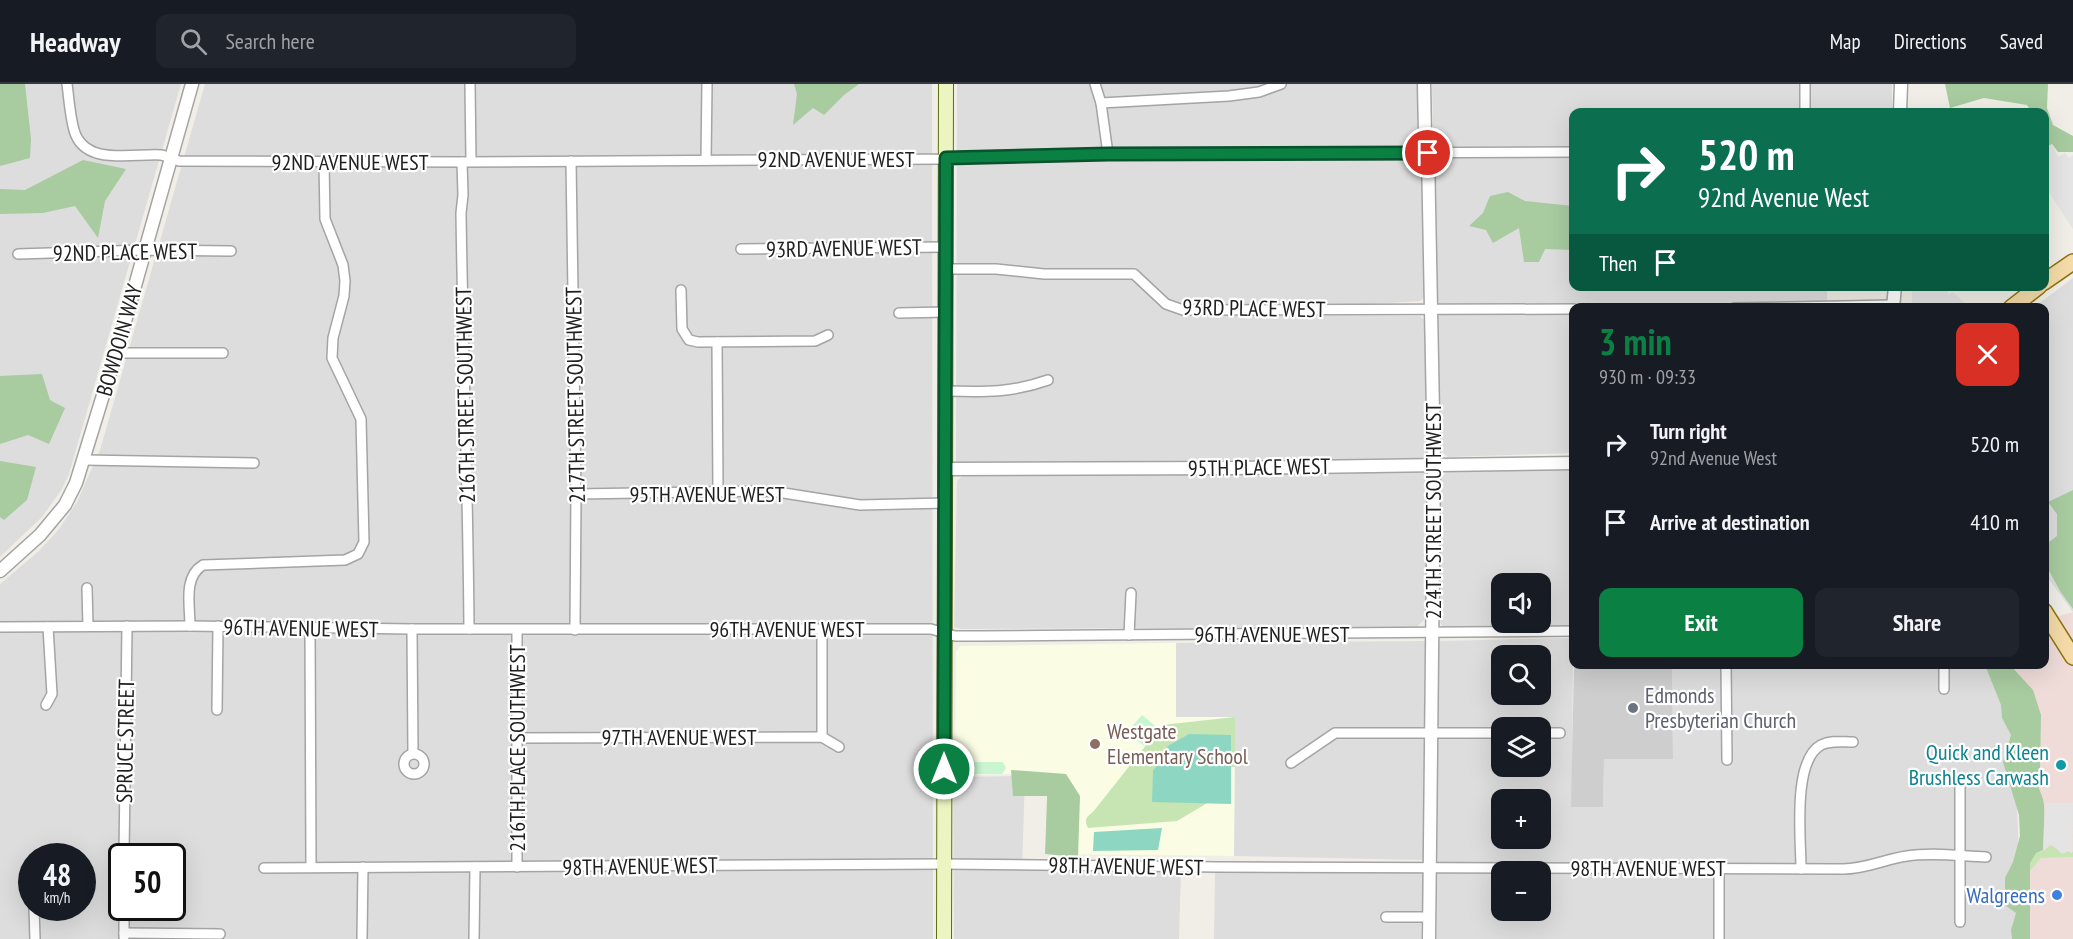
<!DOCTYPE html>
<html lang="en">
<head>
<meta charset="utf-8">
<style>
  :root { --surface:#171b24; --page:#20242c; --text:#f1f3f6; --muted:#9ea1a6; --line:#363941; --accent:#0b8043 }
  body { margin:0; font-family:"PT Sans Narrow",sans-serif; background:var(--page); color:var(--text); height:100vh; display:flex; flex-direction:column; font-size:22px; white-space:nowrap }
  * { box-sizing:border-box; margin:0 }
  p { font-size:20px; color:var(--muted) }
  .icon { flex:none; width:33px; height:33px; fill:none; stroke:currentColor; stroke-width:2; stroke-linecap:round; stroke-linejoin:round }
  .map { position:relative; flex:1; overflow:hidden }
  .side { position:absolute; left:1569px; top:219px; width:480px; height:366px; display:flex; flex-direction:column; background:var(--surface); border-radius:12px; box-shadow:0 6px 24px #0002 }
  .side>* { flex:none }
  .guide { position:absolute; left:1569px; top:24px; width:480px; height:183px; border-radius:12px; box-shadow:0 6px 24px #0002; background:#0b6e4f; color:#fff; overflow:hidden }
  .buttons { position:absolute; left:1491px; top:489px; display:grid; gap:12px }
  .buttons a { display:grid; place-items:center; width:60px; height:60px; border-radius:12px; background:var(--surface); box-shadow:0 6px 24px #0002; font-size:30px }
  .speed { position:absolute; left:18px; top:759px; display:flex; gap:12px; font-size:30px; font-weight:700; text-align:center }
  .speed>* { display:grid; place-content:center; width:78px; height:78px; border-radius:50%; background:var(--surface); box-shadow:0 6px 24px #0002; line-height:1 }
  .speed small { font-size:15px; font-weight:400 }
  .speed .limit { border:3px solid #111; border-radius:9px; background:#fff; color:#111 }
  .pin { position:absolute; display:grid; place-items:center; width:51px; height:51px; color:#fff; margin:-26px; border:3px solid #fff; border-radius:50%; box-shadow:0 2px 6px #0007 }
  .me { position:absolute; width:66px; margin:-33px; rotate:0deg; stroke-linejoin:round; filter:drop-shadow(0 0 4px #0008) }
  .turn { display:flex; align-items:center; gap:21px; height:126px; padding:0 30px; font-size:27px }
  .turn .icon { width:78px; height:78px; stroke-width:2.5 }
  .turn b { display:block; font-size:42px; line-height:51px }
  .then { display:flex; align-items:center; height:57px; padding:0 30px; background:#0003; gap:12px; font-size:22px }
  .round { display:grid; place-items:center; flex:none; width:63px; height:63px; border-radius:12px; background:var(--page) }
  .headline { display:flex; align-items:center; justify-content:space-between; height:102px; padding:0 30px }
  h1 { font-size:36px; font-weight:700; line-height:45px; color:var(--accent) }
  .action { display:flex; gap:12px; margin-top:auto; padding:12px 30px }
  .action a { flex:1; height:69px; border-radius:12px; background:var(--accent); color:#fff; font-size:24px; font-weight:700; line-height:69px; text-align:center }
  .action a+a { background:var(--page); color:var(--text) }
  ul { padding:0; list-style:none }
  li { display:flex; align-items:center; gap:18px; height:78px; padding:0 30px }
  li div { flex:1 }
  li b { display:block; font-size:22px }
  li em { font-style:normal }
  header { display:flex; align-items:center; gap:36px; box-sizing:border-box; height:84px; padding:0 30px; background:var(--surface); border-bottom:2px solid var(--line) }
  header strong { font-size:28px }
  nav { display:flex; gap:33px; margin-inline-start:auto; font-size:21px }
  .search { width:420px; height:54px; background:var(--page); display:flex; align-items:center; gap:15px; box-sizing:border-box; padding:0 21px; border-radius:12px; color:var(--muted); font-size:22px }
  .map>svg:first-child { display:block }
  .residential { fill:#dedddd; fill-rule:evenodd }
  .commercial { fill:#efdcd9 }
  .education { fill:#fafce4 }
  .religious { fill:#cecece }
  .grass { fill:#c6e5b2 }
  .forest { fill:#a8cba0 }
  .park { fill:#c9f5d1 }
  .pitch { fill:#8dd7c2 }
  .parking { fill:#e4e4e4 }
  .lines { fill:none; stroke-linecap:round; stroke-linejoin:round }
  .minor-casing { stroke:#a4a4a4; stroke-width:12 }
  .tertiary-casing { stroke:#a4a4a4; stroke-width:15 }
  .secondary-casing { stroke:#5a6f0f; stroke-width:16 }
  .primary-casing { stroke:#8e720e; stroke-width:18 }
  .minor { stroke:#fff; stroke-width:9 }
  .tertiary { stroke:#fff; stroke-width:12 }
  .secondary { stroke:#ecf4c1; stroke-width:14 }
  .primary { stroke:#f4dba8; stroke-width:15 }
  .route-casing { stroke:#07532c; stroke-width:15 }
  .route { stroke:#0b8043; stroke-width:10 }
  .worship-dot { fill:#6b7280; stroke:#fff; stroke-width:2 }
  .education-dot { fill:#8d6e63; stroke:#fff; stroke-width:2 }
  .culture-dot { fill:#0f9aa8; stroke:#fff; stroke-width:2 }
  .shop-dot { fill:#3f7fe0; stroke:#fff; stroke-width:2 }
  .labels { text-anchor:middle; stroke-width:4.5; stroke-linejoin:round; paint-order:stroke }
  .street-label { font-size:22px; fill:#202020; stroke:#fff }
  .worship-label { font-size:22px; fill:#5b616d; stroke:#fff; text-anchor:start }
  .education-label { font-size:22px; fill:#785e54; stroke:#fff; text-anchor:start }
  .culture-label { font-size:22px; fill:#0d838f; stroke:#fff; text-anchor:end }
  .shop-label { font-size:22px; fill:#366cbe; stroke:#fff; text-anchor:end }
</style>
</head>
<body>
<header>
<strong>Headway</strong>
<div class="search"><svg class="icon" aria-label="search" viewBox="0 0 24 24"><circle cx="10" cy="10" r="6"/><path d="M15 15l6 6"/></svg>Search here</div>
<nav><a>Map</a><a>Directions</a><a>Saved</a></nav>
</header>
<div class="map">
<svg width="2073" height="855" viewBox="0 0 2073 855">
  <rect width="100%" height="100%" fill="#f0eee7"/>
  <!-- residential -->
  <g class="residential">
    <polygon points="3,0 181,0 69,390 62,405 42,433 0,473 0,20"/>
    <path d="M205,0H932L933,855H0V500L39,467L59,445L77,418L100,366ZM32,772H82V824H32ZM122,772H172V824H122Z"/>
    <polygon points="957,0 1422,0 1427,210 1420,217 1192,232 1420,232 1426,238 1430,366 1423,374 956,379"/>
    <polygon points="1432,0 1892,0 1892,28 1574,28 1574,202 1827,203 1827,223 1574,224 1573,369 1448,373 1441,367"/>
    <polygon points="2073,194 2073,528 2045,490 2044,224 2033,224"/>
    <path d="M1573,384V541L1443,543L1437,534L1439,397L1447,387ZM1502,500H1540V538H1502Z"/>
    <polygon points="1423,387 1429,393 1426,534 1417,543 960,545 954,543 957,397 962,392"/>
    <path d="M1573,554L1572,723H1603L1604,675H1673L1672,581H1988L2014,648L2022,848L2013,855H1437L1438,557ZM1502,572H1540V610H1502ZM1502,644H1540V682H1502ZM1502,716H1540V754H1502ZM1502,788H1540V826H1502Z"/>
    <polygon points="1425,557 1423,776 1234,772 1235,633 1176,633 1176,559"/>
    <polygon points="1025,692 1022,786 1181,786 1179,855 954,855 953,693"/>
    <polygon points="1423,788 1421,855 1214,855 1215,789"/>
  </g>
  <!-- commercial -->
  <polygon class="commercial" points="2073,528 2073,855 2020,855 2025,850 2019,645 1993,581 2044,580 2045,536"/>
  <!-- education -->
  <polygon class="education" points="1176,559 1176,633 1235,633 1234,772 1045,770 1047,689 955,691 956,568 960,562"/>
  <!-- religious -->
  <polygon class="religious" points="1574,581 1672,581 1673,675 1604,675 1603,723 1571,723"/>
  <!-- grass -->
  <g class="grass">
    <path d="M1235,633V683L1204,684L1209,718L1177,737L1088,744C1084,736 1086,733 1093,728L1162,641Z"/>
    <polygon points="2051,761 2062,769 2065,767 2073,768 2073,773 2041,774 2030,787 2030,779 2036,769 2045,766"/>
  </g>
  <!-- forest -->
  <g class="forest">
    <polygon points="0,0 25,0 31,55 30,74 0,82"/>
    <polygon points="794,0 859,0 844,11 824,31 813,24 793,41 797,10"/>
    <polygon points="1945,0 2048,0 2047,24 2053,41 2073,52 2073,68 2058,68 2052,60 2045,64 2044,28 2031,28 2027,21 1984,14 1950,24"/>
    <polygon points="83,76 126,85 105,117 98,154 75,122 43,129 0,130 0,105 25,106"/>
    <polygon points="1508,108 1525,117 1573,122 1573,166 1545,165 1539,178 1524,178 1519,144 1493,159 1486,146 1469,142 1483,129 1490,112"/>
    <polygon points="42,290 50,316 65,324 49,360 28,351 0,360 0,292"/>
    <polygon points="0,377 36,383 27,416 4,436 0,433"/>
    <polygon points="2073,406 2073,525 2060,507 2046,481 2045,461 2057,452 2057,430 2048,418"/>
    <path d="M1985,581H2010L2033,606L2041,631L2040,688C2033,701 2043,708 2044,721C2045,735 2043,751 2043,766L2036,769L2030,779V855H2012L2011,846L2016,829L2005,821V794L2013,778L2020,752L2019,731L2003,678L2011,651L2002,634L2001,621Z"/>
    <polygon points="1011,686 1066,690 1080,712 1078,773 1045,770 1047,712 1013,712"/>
  </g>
  <!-- park -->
  <g class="park">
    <polygon points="1142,631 1158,644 1144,662 1127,648"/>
    <polygon points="970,678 1003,678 1006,684 1002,690 968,690 967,681"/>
  </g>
  <!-- pitch -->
  <g class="pitch">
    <polygon points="1189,650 1231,651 1231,720 1152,718 1153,687 1168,662"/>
    <polygon points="1162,744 1158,766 1093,767 1094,748"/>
  </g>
  <!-- parking -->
  <g class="parking">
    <polygon points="2052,60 2058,73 2065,69 2069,74 2073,71 2073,145 2045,102 2045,64"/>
    <polygon points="1912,203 1948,203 1948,211 1953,208 1969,223 1912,223"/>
    <polygon points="2045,719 2073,719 2072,770 2069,767 2062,770 2052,760 2044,765"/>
  </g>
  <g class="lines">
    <!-- minor casing -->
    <g class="minor-casing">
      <g id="minor">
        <path d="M67,0C69,15 70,32 74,46C84,83 134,69 161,71C167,72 173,75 179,77L462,78L940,75L1108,70L1574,68"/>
        <polyline points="470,0 471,77"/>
        <polyline points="1095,0 1101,19 1108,70"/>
        <polyline points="1805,0 1805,28"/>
        <polyline points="1101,19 1229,12 1259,8 1281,0"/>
        <polyline points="706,76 707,0"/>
        <polyline points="571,77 576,410 575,546"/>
        <path d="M462,78L463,111L461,129C463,268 468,407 469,545"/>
        <polyline points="741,165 946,163"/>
        <polyline points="18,170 145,166 231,167"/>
        <polyline points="946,185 996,185 1044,190 1134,190 1166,220 1183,226 1574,225"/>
        <polyline points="681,206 682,245 689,256 698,258 815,257 828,251"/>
        <polyline points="1734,224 1893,221"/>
        <polyline points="899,229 946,228"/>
        <polyline points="717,258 718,407"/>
        <polyline points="116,269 223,269"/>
        <path d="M945,307C984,308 1012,309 1048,296"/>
        <polyline points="84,376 254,379"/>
        <polyline points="576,410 771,407 860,421 945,419"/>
        <polyline points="87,504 88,542"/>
        <path d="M190,542C190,521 183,493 203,481L345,476L358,470L364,458L361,335L332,274L333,254L344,212L345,197L343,181L325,135L324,78"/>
        <polyline points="0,543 190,542 412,545 931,545 955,552 981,552 1574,547"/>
        <polyline points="310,544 311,783"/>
        <polyline points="412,545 413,669"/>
        <polyline points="1129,551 1131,509"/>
        <polyline points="1726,580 1727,676"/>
        <polyline points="1944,580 1944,605"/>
        <polyline points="46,621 52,610 48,543"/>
        <polyline points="217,626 218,542"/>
        <polyline points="1540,649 1560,649"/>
        <polyline points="822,653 822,545"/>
        <polyline points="517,654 822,653 839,663"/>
        <circle cx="414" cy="680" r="10"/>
        <polyline points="1291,679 1335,649 1502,649"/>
        <polyline points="124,772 127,542"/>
        <polyline points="517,783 517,546"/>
        <polyline points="31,784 32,786"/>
        <path d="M264,784L944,780L1219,783L1843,785C1866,785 1885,775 1907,772C1932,768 1960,772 1986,773"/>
        <path d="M1801,785C1801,755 1792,677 1821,661C1831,656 1842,658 1853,658"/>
        <polyline points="34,824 35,855"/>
        <polyline points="1386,833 1429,833"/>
        <polyline points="1960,838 1960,701"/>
        <polyline points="124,849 220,850"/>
        <polyline points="124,853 124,824"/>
        <polyline points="362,854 363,783"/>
        <polyline points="474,855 475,783"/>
        <polyline points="1719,855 1719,784"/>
      </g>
    </g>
    <!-- tertiary casing -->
    <g class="tertiary-casing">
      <g id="tertiary">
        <polyline points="1424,0 1425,51 1428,69 1434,381 1429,855"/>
        <polyline points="1900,28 1901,0"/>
        <polyline points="1893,224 1895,202"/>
        <polyline points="945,385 1231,384 1574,379"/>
        <polyline points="0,487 40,451 65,421 76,399 116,269 192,0"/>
      </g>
    </g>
    <!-- secondary casing -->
    <g class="secondary-casing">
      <polyline id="secondary" points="944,855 946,0"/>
    </g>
    <!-- primary casing -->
    <g class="primary-casing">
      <g id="primary">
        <polyline points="2044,198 2073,178"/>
        <polyline points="2011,224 2039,202"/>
        <polyline points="2044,527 2073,573"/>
      </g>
    </g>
    <!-- minor -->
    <use href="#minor" class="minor"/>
    <!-- tertiary -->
    <use href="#tertiary" class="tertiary"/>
    <!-- secondary -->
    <use href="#secondary" class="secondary"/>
    <!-- primary -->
    <use href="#primary" class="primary"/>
  </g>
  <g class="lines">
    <!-- route casing -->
    <g class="route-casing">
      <polyline id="route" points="944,685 946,74 1108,70 1428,69"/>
    </g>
    <!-- route -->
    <use href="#route" class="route"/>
  </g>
  <!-- markers -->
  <circle class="worship-dot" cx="1633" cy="624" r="6"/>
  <circle class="education-dot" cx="1095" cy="660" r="6"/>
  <circle class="culture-dot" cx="2061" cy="681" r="6"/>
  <circle class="shop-dot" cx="2057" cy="811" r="6"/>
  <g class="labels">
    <!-- street labels -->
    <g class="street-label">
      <text x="836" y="83">92ND AVENUE WEST</text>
      <text x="350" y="86">92ND AVENUE WEST</text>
      <text transform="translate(844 164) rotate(-1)" y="8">93RD AVENUE WEST</text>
      <text transform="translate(125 168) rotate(-1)" y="8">92ND PLACE WEST</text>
      <text transform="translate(1254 224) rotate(1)" y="8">93RD PLACE WEST</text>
      <text transform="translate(119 256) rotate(-74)" y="8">BOWDOIN WAY</text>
      <text transform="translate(465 311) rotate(-91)" y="8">216TH STREET SOUTHWEST</text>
      <text transform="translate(575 311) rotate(-91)" y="8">217TH STREET SOUTHWEST</text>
      <text transform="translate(1259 383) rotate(-1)" y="8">95TH PLACE WEST</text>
      <text x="707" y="418">95TH AVENUE WEST</text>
      <text transform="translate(1433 427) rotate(-90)" y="8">224TH STREET SOUTHWEST</text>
      <text transform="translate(301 544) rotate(1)" y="8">96TH AVENUE WEST</text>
      <text x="787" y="553">96TH AVENUE WEST</text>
      <text x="1272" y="558">96TH AVENUE WEST</text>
      <text x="679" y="661">97TH AVENUE WEST</text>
      <text transform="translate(125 657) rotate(-89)" y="8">SPRUCE STREET</text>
      <text transform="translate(517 664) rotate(-90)" y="8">216TH PLACE SOUTHWEST</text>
      <text transform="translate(640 782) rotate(-1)" y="8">98TH AVENUE WEST</text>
      <text transform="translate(1126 782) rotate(1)" y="8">98TH AVENUE WEST</text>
      <text x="1648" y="792">98TH AVENUE WEST</text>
    </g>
    <!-- worship labels -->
    <g class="worship-label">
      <text x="1645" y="619">Edmonds<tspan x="1645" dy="25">Presbyterian Church</tspan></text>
    </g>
    <!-- education labels -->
    <g class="education-label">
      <text x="1107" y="655">Westgate<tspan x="1107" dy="25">Elementary School</tspan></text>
    </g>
    <!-- culture labels -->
    <g class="culture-label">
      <text x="2049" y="676">Quick and Kleen<tspan x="2049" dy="25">Brushless Carwash</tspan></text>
    </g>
    <!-- shop labels -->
    <g class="shop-label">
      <text x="2045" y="819">Walgreens</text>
    </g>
  </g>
</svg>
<div class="buttons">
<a><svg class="icon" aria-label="sound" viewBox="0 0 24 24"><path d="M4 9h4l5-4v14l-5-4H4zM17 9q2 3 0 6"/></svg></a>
<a><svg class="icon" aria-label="search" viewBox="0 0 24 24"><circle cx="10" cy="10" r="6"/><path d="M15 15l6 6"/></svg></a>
<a><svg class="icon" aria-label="layers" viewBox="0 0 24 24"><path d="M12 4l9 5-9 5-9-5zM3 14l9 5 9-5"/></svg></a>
<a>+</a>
<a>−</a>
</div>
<div class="speed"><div>48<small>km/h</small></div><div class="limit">50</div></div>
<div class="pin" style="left:1428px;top:69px;background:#d93025"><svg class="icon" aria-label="arrive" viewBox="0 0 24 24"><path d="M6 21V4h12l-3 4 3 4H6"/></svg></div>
<svg class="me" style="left:944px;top:685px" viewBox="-20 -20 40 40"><circle r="17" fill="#0b8043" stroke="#fff" stroke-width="3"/><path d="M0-11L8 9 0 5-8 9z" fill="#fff"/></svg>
<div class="guide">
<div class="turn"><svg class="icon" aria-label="right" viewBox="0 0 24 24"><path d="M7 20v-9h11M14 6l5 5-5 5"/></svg><div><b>520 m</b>92nd Avenue West</div></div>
<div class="then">Then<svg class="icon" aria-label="arrive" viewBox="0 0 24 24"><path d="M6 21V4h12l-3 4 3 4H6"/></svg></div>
</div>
<section class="side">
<div class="headline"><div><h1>3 min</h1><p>930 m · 09:33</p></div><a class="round" style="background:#d93025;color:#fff"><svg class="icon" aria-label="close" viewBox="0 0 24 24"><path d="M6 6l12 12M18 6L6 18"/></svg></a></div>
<ul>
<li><svg class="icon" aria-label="right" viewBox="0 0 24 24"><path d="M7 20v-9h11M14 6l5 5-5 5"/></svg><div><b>Turn right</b><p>92nd Avenue West</p></div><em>520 m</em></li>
<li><svg class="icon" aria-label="arrive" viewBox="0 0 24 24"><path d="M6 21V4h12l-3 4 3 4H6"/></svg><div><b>Arrive at destination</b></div><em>410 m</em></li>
</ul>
<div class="action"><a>Exit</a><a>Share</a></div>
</section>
</div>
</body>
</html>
